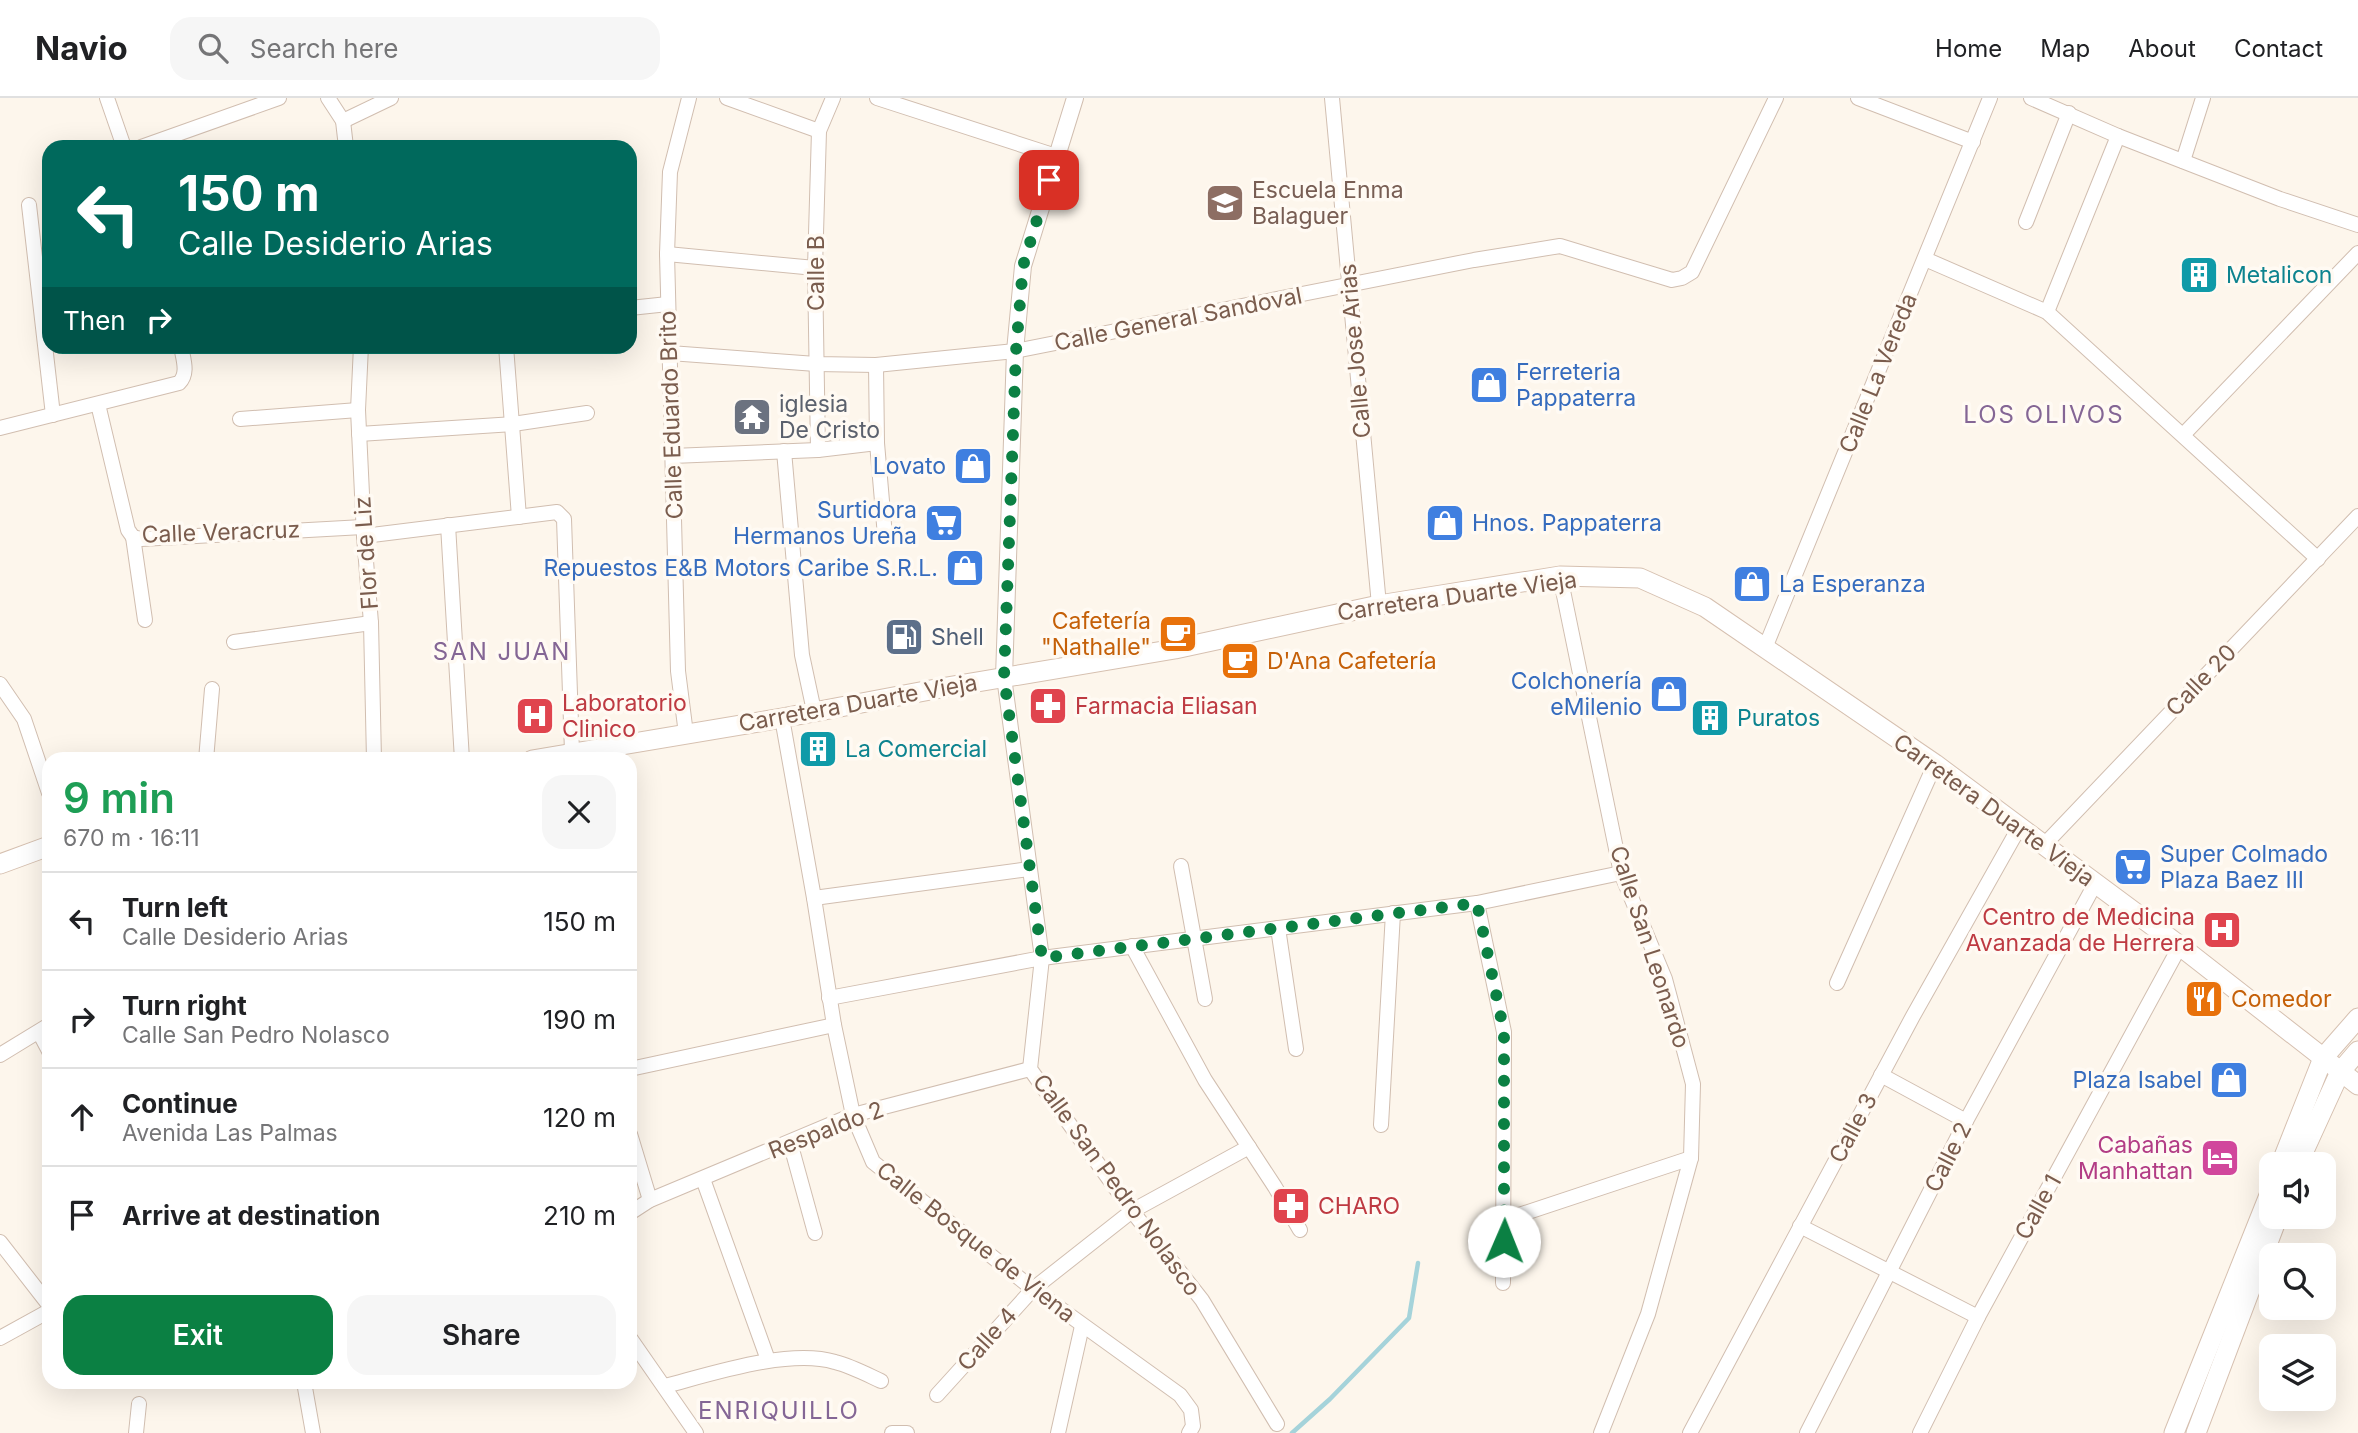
<!DOCTYPE html>
<html lang="en">
<head>
<meta charset="utf-8">
<style>
  :root { --surface:#fff; --page:#f6f6f6; --text:#202124; --muted:#757577; --line:#e0e0e0; --accent:#0b8043 }
  body { margin:0; font-family:Inter,sans-serif; background:var(--page); color:var(--text); height:100vh; display:flex; flex-direction:column; font-size:26px; white-space:nowrap }
  * { box-sizing:border-box; margin:0 }
  p { font-size:23px; color:var(--muted) }
  .icon { flex:none; width:38px; height:38px; fill:none; stroke:currentColor; stroke-width:2; stroke-linecap:round; stroke-linejoin:round }
  .map { position:relative; flex:1; overflow:hidden }
  .side { position:absolute; left:42px; top:654px; width:595px; height:637px; display:flex; flex-direction:column; background:var(--surface); border-radius:21px; box-shadow:0 7px 28px #0002 }
  .side>* { flex:none }
  .hud { position:absolute; left:42px; top:42px; width:595px; height:214px; border-radius:21px; box-shadow:0 7px 28px #0002; background:#00695c; color:#fff; overflow:hidden }
  .controls { position:absolute; left:2259px; top:1054px; display:grid; gap:14px }
  .controls a { display:grid; place-items:center; width:77px; height:77px; border-radius:14px; background:var(--surface); box-shadow:0 7px 28px #0002; font-size:35px }
  .pin { position:absolute; display:grid; place-items:center; width:60px; height:60px; color:#fff; margin:-30px; border-radius:14px; box-shadow:0 4px 10px #0006 }
  .me { position:absolute; width:77px; margin:-38px; rotate:1deg; stroke-linejoin:round; filter:drop-shadow(0 0 5px #0008) }
  .turn { display:flex; align-items:center; gap:24px; height:147px; padding:0 21px; font-size:32px }
  .turn .icon { width:91px; height:91px; stroke-width:2.5 }
  .turn b { display:block; font-size:49px; line-height:60px }
  .then { display:flex; align-items:center; height:66px; padding:0 21px; background:#0003; gap:14px; font-size:26px }
  .round { display:grid; place-items:center; flex:none; width:74px; height:74px; border-radius:21px; background:var(--page) }
  .head { display:flex; align-items:center; justify-content:space-between; height:119px; padding:0 21px }
  h1 { font-size:42px; font-weight:600; line-height:52px; color:#1e9e55 }
  .action { display:flex; gap:14px; margin-top:auto; padding:14px 21px }
  .action a { flex:1; height:80px; border-radius:21px; background:var(--accent); color:#fff; font-size:28px; font-weight:600; line-height:80px; text-align:center }
  .action a+a { background:var(--page); color:var(--text) }
  ul { padding:0; list-style:none }
  li { display:flex; align-items:center; gap:21px; height:98px; padding:0 21px; border-top:2px solid var(--line) }
  li div { flex:1 }
  li b { display:block; font-size:26px }
  li em { font-style:normal }
  header { display:flex; align-items:center; gap:42px; box-sizing:border-box; height:98px; padding:0 35px; background:var(--surface); border-bottom:2px solid var(--line) }
  header strong { font-size:33px }
  nav { display:flex; gap:38px; margin-inline-start:auto; font-size:24px }
  .search { width:490px; height:63px; background:var(--page); display:flex; align-items:center; gap:18px; box-sizing:border-box; padding:0 24px; border-radius:21px; color:var(--muted); font-size:26px }
  .map>svg:first-child { display:block }
  .lines { fill:none; stroke-linecap:round; stroke-linejoin:round }
  .stream { stroke:#a5d3da; stroke-width:4.5 }
  .minor-casing { stroke:#d1beb0; stroke-width:16 }
  .tertiary-casing { stroke:#d1beb0; stroke-width:18 }
  .secondary-casing { stroke:#d6c0b0; stroke-width:21 }
  .minor { stroke:#fff; stroke-width:14 }
  .tertiary { stroke:#fff; stroke-width:16 }
  .secondary { stroke:#fff; stroke-width:19 }
  .route { stroke:#0b8043; stroke-width:12; stroke-dasharray:0 21.6 }
  .labels { text-anchor:middle; stroke-width:7; stroke-linejoin:round; paint-order:stroke }
  .education-label { font-size:23px; fill:#785e54; stroke:#fffaf3; text-anchor:start }
  .street-label { font-size:23px; fill:#7a5c4d; stroke:#fffaf3 }
  .culture-label { font-size:23px; fill:#0d838f; stroke:#fffaf3; text-anchor:start }
  .shop-label { font-size:23px; fill:#366cbe; stroke:#fffaf3; text-anchor:end }
  .worship-label { font-size:23px; fill:#5b616d; stroke:#fffaf3; text-anchor:start }
  .food-label { font-size:23px; fill:#c56008; stroke:#fffaf3; text-anchor:start }
  .service-label { font-size:23px; fill:#4e5e75; stroke:#fffaf3; text-anchor:start }
  .health-label { font-size:23px; fill:#be3a42; stroke:#fffaf3; text-anchor:start }
  .hotel-label { font-size:23px; fill:#b23c85; stroke:#fffaf3; text-anchor:end }
  .neighbourhood-label { font-size:24px; letter-spacing:2px; fill:#846695; stroke:#fffaf3 }
</style>
</head>
<body>
<header>
<strong>Navio</strong>
<div class="search"><svg class="icon" aria-label="search" viewBox="0 0 24 24"><circle cx="10" cy="10" r="6"/><path d="M15 15l6 6"/></svg>Search here</div>
<nav><a>Home</a><a>Map</a><a>About</a><a>Contact</a></nav>
</header>
<div class="map">
<svg width="2358" height="1335" viewBox="0 0 2358 1335">
  <rect width="100%" height="100%" fill="#fdf6ec"/>
  <g class="lines">
    <!-- stream -->
    <polyline class="stream" points="1292,1335 1330,1301 1409,1220 1418,1165"/>
    <!-- minor casing -->
    <g class="minor-casing">
      <g id="minor">
        <polyline points="107,0 124,49"/>
        <polyline points="328,0 343,23 346,49"/>
        <polyline points="727,0 819,33"/>
        <polyline points="877,0 1056,58"/>
        <polyline points="1332,0 1379,507"/>
        <polyline points="1858,0 1973,44"/>
        <polyline points="2031,0 2118,38 2280,101 2358,127"/>
        <polyline points="343,23 391,0"/>
        <polyline points="141,49 279,0"/>
        <polyline points="2183,63 2203,0"/>
        <polyline points="29,107 53,317"/>
        <polyline points="2026,124 2069,15"/>
        <polyline points="667,156 815,170"/>
        <polyline points="1925,161 2047,214 2318,461"/>
        <polyline points="630,210 668,206"/>
        <polyline points="2047,214 2118,38"/>
        <polyline points="361,248 358,312 364,438 371,525 374,662"/>
        <polyline points="506,248 519,419"/>
        <polyline points="670,255 816,266 876,267 1015,253 1474,162 1560,148 1672,182 1682,180 1692,174 1776,0"/>
        <polyline points="876,267 877,345 885,438"/>
        <polyline points="98,306 128,432 133,439 141,441 363,429"/>
        <polyline points="240,321 358,312"/>
        <path d="M0,330L179,285C189,275 183,261 181,248"/>
        <polyline points="359,336 513,326 587,315"/>
        <polyline points="2183,337 2358,155"/>
        <polyline points="818,352 815,170 819,33 833,0"/>
        <polyline points="784,353 802,557 814,613"/>
        <polyline points="672,358 818,352 877,345"/>
        <polyline points="448,427 462,662"/>
        <polyline points="364,438 557,414 564,421 572,654"/>
        <polyline points="133,439 145,522"/>
        <polyline points="1560,478 1621,775 1665,881 1693,986 1691,1060 1648,1216 1601,1335"/>
        <polyline points="234,544 371,525"/>
        <polyline points="1765,550 1990,0"/>
        <polyline points="1004,579 1042,860 1030,971 1132,1113 1202,1202 1277,1326"/>
        <polyline points="0,586 24,621 49,695"/>
        <polyline points="782,620 814,800 834,927 853,1017 873,1064 1033,1191 1180,1297 1191,1312 1193,1328 1189,1335"/>
        <polyline points="686,636 678,573 667,156 670,74 689,0"/>
        <polyline points="206,662 212,591"/>
        <polyline points="2044,747 2358,418"/>
        <polyline points="1181,768 1205,901"/>
        <polyline points="814,800 1029,771"/>
        <polyline points="1477,805 1504,934 1503,1185"/>
        <polyline points="1278,830 1296,951"/>
        <polyline points="1132,848 1205,982 1275,1089 1300,1132"/>
        <polyline points="1837,885 1935,666"/>
        <polyline points="829,900 1042,860 1477,805 1621,775"/>
        <polyline points="39,934 49,953"/>
        <polyline points="0,957 49,927"/>
        <polyline points="630,971 834,927"/>
        <polyline points="1881,977 1966,1023"/>
        <polyline points="1381,1027 1393,815"/>
        <polyline points="630,1036 650,1102"/>
        <polyline points="790,1044 815,1135"/>
        <polyline points="703,1081 768,1262"/>
        <polyline points="630,1115 650,1102 853,1017 1030,971"/>
        <polyline points="1504,1122 1691,1060"/>
        <polyline points="1800,1128 1978,1219"/>
        <polyline points="0,1144 49,1207"/>
        <polyline points="0,1240 49,1213"/>
        <polyline points="630,1240 696,1335"/>
        <polyline points="304,1284 313,1335"/>
        <path d="M665,1288C711,1276 789,1250 835,1264C851,1268 866,1276 881,1283"/>
        <polyline points="937,1297 1033,1191 1132,1113 1249,1049"/>
        <polyline points="136,1335 139,1306"/>
        <polyline points="892,1335 907,1335"/>
        <polyline points="1058,1335 1082,1228"/>
        <polyline points="1690,1335 1913,918 2020,728"/>
        <polyline points="1807,1335 1966,1023 2095,786"/>
        <polyline points="1920,1335 1978,1219 2180,848"/>
      </g>
    </g>
    <!-- tertiary casing -->
    <g class="tertiary-casing">
      <polyline id="tertiary" points="1004,579 1015,253 1023,168 1075,0"/>
    </g>
    <!-- secondary casing -->
    <g class="secondary-casing">
      <g id="secondary">
        <polyline points="532,662 782,620 941,590 1175,551 1379,507 1560,478 1640,480 1705,509 1935,666 2180,848 2358,987"/>
        <polyline points="0,766 49,748"/>
        <polyline points="2281,1066 2323,960 2358,920"/>
        <polyline points="2298,1066 2340,974 2358,953"/>
        <polyline points="2174,1335 2272,1090"/>
        <polyline points="2196,1335 2278,1118"/>
      </g>
    </g>
    <!-- minor -->
    <use href="#minor" class="minor"/>
    <!-- tertiary -->
    <use href="#tertiary" class="tertiary"/>
    <!-- secondary -->
    <use href="#secondary" class="secondary"/>
  </g>
  <g class="lines">
    <!-- route -->
    <polyline class="route" points="1049,82 1023,168 1016,253 1004,579 1042,860 1477,805 1504,934 1504,1143"/>
  </g>
  <!-- icons -->
  <defs>
    <g id="school-square" transform="scale(2.0125)"><rect x="-9" y="-9" width="18" height="18" rx="4" fill="#8d6e63" stroke="#fffaf3"/><path d="M0-5L7-2L0 1L-7-2ZM-4 1L0 2.5L4 1V4Q0 6-4 4Z" fill="#fff"/></g>
    <g id="building-square" transform="scale(2.0125)"><rect x="-9" y="-9" width="18" height="18" rx="4" fill="#0f9aa8" stroke="#fffaf3"/><path d="M-4-6H4V6H1V3H-1V6H-4ZM-2.5-4.3h1.7v1.8h-1.7ZM.8-4.3h1.7v1.8H.8ZM-2.5-1h1.7V.8h-1.7ZM.8-1h1.7V.8H.8Z" fill="#fff"/></g>
    <g id="shop-square" transform="scale(2.0125)"><rect x="-9" y="-9" width="18" height="18" rx="4" fill="#3f7fe0" stroke="#fffaf3"/><path d="M-5-2.5h2.3a2.7 3.5 0 0 1 5.4 0H5L5.5 6h-11ZM-1.5-2.5h3a1.5 2.3 0 0 0-3 0Z" fill="#fff"/></g>
    <g id="temple-square" transform="scale(2.0125)"><rect x="-9" y="-9" width="18" height="18" rx="4" fill="#6b7280" stroke="#fffaf3"/><path d="M0-6L5-2H3V0L6.5 2.5H4V6H1.5V3h-3V6H-4V2.5H-6.5L-3 0V-2H-5Z" fill="#fff"/></g>
    <g id="supermarket-square" transform="scale(2.0125)"><rect x="-9" y="-9" width="18" height="18" rx="4" fill="#3f7fe0" stroke="#fffaf3"/><path d="M-6-5.5h2.5l.6 2H6L4.5 2H-2.5L-4.4-4H-6ZM-1.5 3.2a1.3 1.3 0 1 0 .1 0ZM3 3.2a1.3 1.3 0 1 0 .1 0Z" fill="#fff"/></g>
    <g id="cafe-square" transform="scale(2.0125)"><rect x="-9" y="-9" width="18" height="18" rx="4" fill="#e8710a" stroke="#fffaf3"/><path d="M-5.5-4.5H6V0H3Q3 3.5 0 3.5H-2.5Q-5.5 3.5-5.5 0ZM3-3.2v2h1.7v-2ZM-6 4.5H4V6H-6Z" fill="#fff"/></g>
    <g id="fuel-square" transform="scale(2.0125)"><rect x="-9" y="-9" width="18" height="18" rx="4" fill="#5c6f8a" stroke="#fffaf3"/><path d="M-5.5-6h7V0h2V4h1.3V-2.5L3-4.5l.8-.8L6-3V5H2.5V1h-1V6h-7ZM-4.2-4.7v3.2H.2V-4.7Z" fill="#fff"/></g>
    <g id="pharmacy-square" transform="scale(2.0125)"><rect x="-9" y="-9" width="18" height="18" rx="4" fill="#e0444e" stroke="#fffaf3"/><path d="M-2-6h4v4h4v4h-4v4h-4v-4h-4v-4h4Z" fill="#fff"/></g>
    <g id="hospital-square" transform="scale(2.0125)"><rect x="-9" y="-9" width="18" height="18" rx="4" fill="#e0444e" stroke="#fffaf3"/><path d="M-5-5h3v3.5h4V-5h3V5h-3V1.5h-4V5h-3Z" fill="#fff"/></g>
    <g id="restaurant-square" transform="scale(2.0125)"><rect x="-9" y="-9" width="18" height="18" rx="4" fill="#e8710a" stroke="#fffaf3"/><path d="M-5-6h1v4h1v-4h1v4h1v-4h1v5L-1.5 .5V6h-2V.5L-5-1ZM5-6V6H3V1.5H1.5Q1.5-4 5-6Z" fill="#fff"/></g>
    <g id="hotel-square" transform="scale(2.0125)"><rect x="-9" y="-9" width="18" height="18" rx="4" fill="#d1479c" stroke="#fffaf3"/><path d="M-6-4.5h1.5V1H6V5H4.5V3h-9V5H-6ZM-4 0a1.8 1.8 0 1 1 3.6 0ZM.5 0V-2.5h3Q6-2.5 6 0Z" fill="#fff"/></g>
  </defs>
  <g fill-rule="evenodd">
    <use href="#school-square" x="1225" y="105"/>
    <use href="#building-square" x="2199" y="177"/>
    <use href="#shop-square" x="1489" y="287"/>
    <use href="#temple-square" x="752" y="319"/>
    <use href="#shop-square" x="973" y="368"/>
    <use href="#supermarket-square" x="944" y="425"/>
    <use href="#shop-square" x="1445" y="425"/>
    <use href="#shop-square" x="965" y="470"/>
    <use href="#shop-square" x="1752" y="486"/>
    <use href="#cafe-square" x="1178" y="536"/>
    <use href="#fuel-square" x="904" y="539"/>
    <use href="#cafe-square" x="1240" y="563"/>
    <use href="#shop-square" x="1669" y="596"/>
    <use href="#pharmacy-square" x="1048" y="608"/>
    <use href="#hospital-square" x="535" y="618"/>
    <use href="#building-square" x="1710" y="620"/>
    <use href="#building-square" x="818" y="651"/>
    <use href="#supermarket-square" x="2133" y="769"/>
    <use href="#hospital-square" x="2222" y="832"/>
    <use href="#restaurant-square" x="2204" y="901"/>
    <use href="#shop-square" x="2229" y="982"/>
    <use href="#hotel-square" x="2220" y="1060"/>
    <use href="#pharmacy-square" x="1291" y="1108"/>
  </g>
  <g class="labels">
    <!-- education labels -->
    <g class="education-label">
      <text x="1252" y="100">Escuela Enma<tspan x="1252" dy="26">Balaguer</tspan></text>
    </g>
    <!-- street labels -->
    <g class="street-label">
      <text transform="translate(816 175) rotate(-90)" y="8">Calle B</text>
      <text transform="translate(1178 221) rotate(-11)" y="8">Calle General Sandoval</text>
      <text transform="translate(1355 253) rotate(-95)" y="8">Calle Jose Arias</text>
      <text transform="translate(1878 275) rotate(-68)" y="8">Calle La Vereda</text>
      <text transform="translate(671 317) rotate(-92)" y="8">Calle Eduardo Brito</text>
      <text transform="translate(221 434) rotate(-2)" y="8">Calle Veracruz</text>
      <text transform="translate(366 455) rotate(-94)" y="8">Flor de Liz</text>
      <text transform="translate(1457 498) rotate(-8)" y="8">Carretera Duarte Vieja</text>
      <text transform="translate(2201 582) rotate(-46)" y="8">Calle 20</text>
      <text transform="translate(858 605) rotate(-10)" y="8">Carretera Duarte Vieja</text>
      <text transform="translate(1994 712) rotate(36)" y="8">Carretera Duarte Vieja</text>
      <text transform="translate(1650 849) rotate(72)" y="8">Calle San Leonardo</text>
      <text transform="translate(1853 1030) rotate(-62)" y="8">Calle 3</text>
      <text transform="translate(826 1032) rotate(-21)" y="8">Respaldo 2</text>
      <text transform="translate(1948 1059) rotate(-63)" y="8">Calle 2</text>
      <text transform="translate(1117 1087) rotate(54)" y="8">Calle San Pedro Nolasco</text>
      <text transform="translate(2038 1109) rotate(-61)" y="8">Calle 1</text>
      <text transform="translate(976 1144) rotate(38)" y="8">Calle Bosque de Viena</text>
      <text transform="translate(987 1241) rotate(-48)" y="8">Calle 4</text>
    </g>
    <!-- culture labels -->
    <g class="culture-label">
      <text x="2226" y="185">Metalicon</text>
      <text x="1737" y="628">Puratos</text>
      <text x="845" y="659">La Comercial</text>
    </g>
    <!-- shop labels -->
    <g class="shop-label">
      <text x="1516" y="282" text-anchor="start">Ferreteria<tspan x="1516" dy="26">Pappaterra</tspan></text>
      <text x="946" y="376">Lovato</text>
      <text x="917" y="420">Surtidora<tspan x="917" dy="26">Hermanos Ureña</tspan></text>
      <text x="1472" y="433" text-anchor="start">Hnos. Pappaterra</text>
      <text x="938" y="478">Repuestos E&amp;B Motors Caribe S.R.L.</text>
      <text x="1779" y="494" text-anchor="start">La Esperanza</text>
      <text x="1642" y="591">Colchonería<tspan x="1642" dy="26">eMilenio</tspan></text>
      <text x="2160" y="764" text-anchor="start">Super Colmado<tspan x="2160" dy="26">Plaza Baez III</tspan></text>
      <text x="2202" y="990">Plaza Isabel</text>
    </g>
    <!-- worship labels -->
    <g class="worship-label">
      <text x="779" y="314">iglesia<tspan x="779" dy="26">De Cristo</tspan></text>
    </g>
    <!-- food labels -->
    <g class="food-label">
      <text x="1151" y="531" text-anchor="end">Cafetería<tspan x="1151" dy="26">"Nathalle"</tspan></text>
      <text x="1267" y="571">D'Ana Cafetería</text>
      <text x="2231" y="909">Comedor</text>
    </g>
    <!-- service labels -->
    <g class="service-label">
      <text x="931" y="547">Shell</text>
    </g>
    <!-- health labels -->
    <g class="health-label">
      <text x="562" y="613">Laboratorio<tspan x="562" dy="26">Clinico</tspan></text>
      <text x="1075" y="616">Farmacia Eliasan</text>
      <text x="2195" y="827" text-anchor="end">Centro de Medicina<tspan x="2195" dy="26">Avanzada de Herrera</tspan></text>
      <text x="1318" y="1116">CHARO</text>
    </g>
    <!-- hotel labels -->
    <g class="hotel-label">
      <text x="2193" y="1055">Cabañas<tspan x="2193" dy="26">Manhattan</tspan></text>
    </g>
    <!-- neighbourhood labels -->
    <g class="neighbourhood-label">
      <text x="2044" y="325">LOS OLIVOS</text>
      <text x="502" y="562">SAN JUAN</text>
      <text x="779" y="1321">ENRIQUILLO</text>
    </g>
  </g>
</svg>
<div class="controls">
<a><svg class="icon" aria-label="sound" viewBox="0 0 24 24"><path d="M4 9h4l5-4v14l-5-4H4zM17 9q2 3 0 6"/></svg></a>
<a><svg class="icon" aria-label="search" viewBox="0 0 24 24"><circle cx="10" cy="10" r="6"/><path d="M15 15l6 6"/></svg></a>
<a><svg class="icon" aria-label="layers" viewBox="0 0 24 24"><path d="M12 4l9 5-9 5-9-5zM3 14l9 5 9-5"/></svg></a>
</div>
<div class="pin" style="left:1049px;top:82px;background:#d93025"><svg class="icon" aria-label="arrive" viewBox="0 0 24 24"><path d="M6 21V4h12l-3 4 3 4H6"/></svg></div>
<svg class="me" style="left:1504px;top:1143px" viewBox="-20 -20 40 40"><circle r="19" fill="#fff"/><path d="M0-13L10 11 0 6-10 11z" fill="#0b8043"/></svg>
<div class="hud">
<div class="turn"><svg class="icon" aria-label="left" viewBox="0 0 24 24"><path d="M17 20v-9H6M10 6l-5 5 5 5"/></svg><div><b>150 m</b>Calle Desiderio Arias</div></div>
<div class="then">Then<svg class="icon" aria-label="right" viewBox="0 0 24 24"><path d="M7 20v-9h11M14 6l5 5-5 5"/></svg></div>
</div>
<section class="side">
<div class="head"><div><h1>9 min</h1><p>670 m · 16:11</p></div><a class="round"><svg class="icon" aria-label="close" viewBox="0 0 24 24"><path d="M6 6l12 12M18 6L6 18"/></svg></a></div>
<ul>
<li><svg class="icon" aria-label="left" viewBox="0 0 24 24"><path d="M17 20v-9H6M10 6l-5 5 5 5"/></svg><div><b>Turn left</b><p>Calle Desiderio Arias</p></div><em>150 m</em></li>
<li><svg class="icon" aria-label="right" viewBox="0 0 24 24"><path d="M7 20v-9h11M14 6l5 5-5 5"/></svg><div><b>Turn right</b><p>Calle San Pedro Nolasco</p></div><em>190 m</em></li>
<li><svg class="icon" aria-label="ahead" viewBox="0 0 24 24"><path d="M12 20V5M6 11l6-6 6 6"/></svg><div><b>Continue</b><p>Avenida Las Palmas</p></div><em>120 m</em></li>
<li><svg class="icon" aria-label="arrive" viewBox="0 0 24 24"><path d="M6 21V4h12l-3 4 3 4H6"/></svg><div><b>Arrive at destination</b></div><em>210 m</em></li>
</ul>
<div class="action"><a>Exit</a><a>Share</a></div>
</section>
</div>
</body>
</html>
